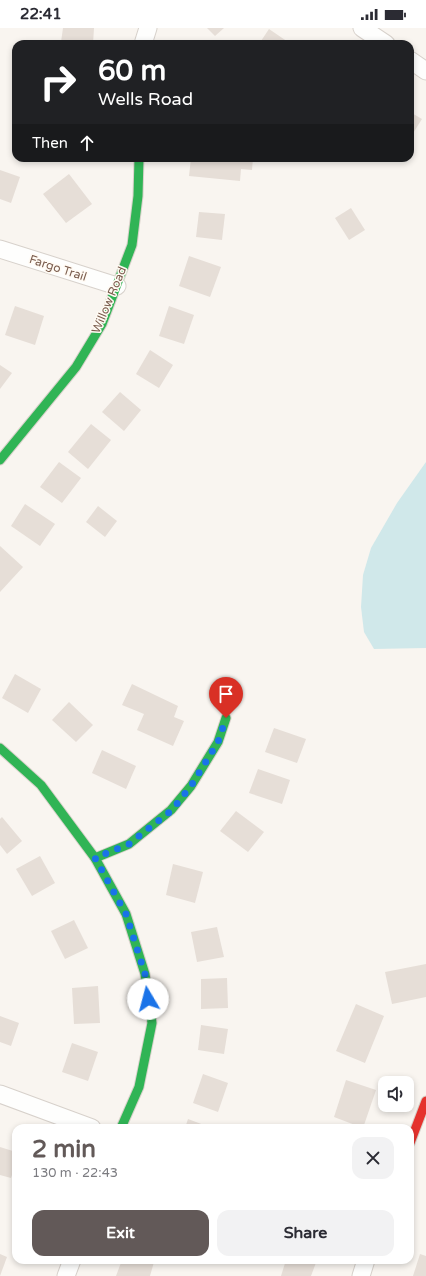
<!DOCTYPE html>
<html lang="en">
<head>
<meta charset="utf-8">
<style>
  :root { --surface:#fff; --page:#f2f2f3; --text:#2b2b33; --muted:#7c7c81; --accent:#625958 }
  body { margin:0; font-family:"Varela Round",sans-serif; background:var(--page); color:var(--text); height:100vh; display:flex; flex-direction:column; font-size:15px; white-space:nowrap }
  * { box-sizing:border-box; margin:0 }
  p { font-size:13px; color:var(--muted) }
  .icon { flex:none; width:22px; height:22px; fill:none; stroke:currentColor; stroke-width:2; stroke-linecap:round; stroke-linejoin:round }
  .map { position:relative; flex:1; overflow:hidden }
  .sheet { position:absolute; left:12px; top:1096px; width:402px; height:140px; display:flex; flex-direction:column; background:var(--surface); border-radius:12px; box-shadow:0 2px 6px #0003 }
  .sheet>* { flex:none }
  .banner { position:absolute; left:12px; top:12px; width:402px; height:122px; border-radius:12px; box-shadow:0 2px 6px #0003; background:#202124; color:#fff; overflow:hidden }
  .controls { position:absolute; left:378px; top:1048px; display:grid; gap:8px }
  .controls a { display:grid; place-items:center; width:36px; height:36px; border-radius:8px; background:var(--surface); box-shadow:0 2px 6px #0003; font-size:20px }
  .pin { position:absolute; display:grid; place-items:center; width:34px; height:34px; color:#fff; margin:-41px -17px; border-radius:50% 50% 50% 0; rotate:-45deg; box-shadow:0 0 4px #0007 }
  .pin .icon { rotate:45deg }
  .me { position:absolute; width:44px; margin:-22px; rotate:352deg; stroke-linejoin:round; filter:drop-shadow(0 0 3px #0008) }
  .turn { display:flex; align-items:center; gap:14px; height:84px; padding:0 20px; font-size:18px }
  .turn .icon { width:52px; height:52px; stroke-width:2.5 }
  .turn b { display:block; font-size:28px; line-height:34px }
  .then { display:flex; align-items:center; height:38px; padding:0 20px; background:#0003; gap:8px; font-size:15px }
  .round { display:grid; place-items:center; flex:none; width:42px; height:42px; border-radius:12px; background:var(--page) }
  .head { display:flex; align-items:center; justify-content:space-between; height:68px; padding:0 20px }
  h1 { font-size:24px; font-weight:700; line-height:30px; color:var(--accent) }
  .action { display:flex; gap:8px; margin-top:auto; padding:8px 20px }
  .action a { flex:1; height:46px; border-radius:12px; background:var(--accent); color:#fff; font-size:16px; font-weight:700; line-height:46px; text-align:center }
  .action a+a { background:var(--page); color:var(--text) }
  .status { display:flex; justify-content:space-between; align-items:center; height:28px; padding:0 20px; background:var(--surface); direction:ltr }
  .status svg { height:11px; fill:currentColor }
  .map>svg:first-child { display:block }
  .water { fill:#d0e8ea }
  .building { fill:#e6ded7 }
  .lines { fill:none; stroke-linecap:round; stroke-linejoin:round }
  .street-casing { stroke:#d7d1cb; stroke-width:19 }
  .fast-casing { stroke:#d9d2cb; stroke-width:11 }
  .jam-casing { stroke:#d9d2cb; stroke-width:11 }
  .street { stroke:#fefefd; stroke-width:17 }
  .fast { stroke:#30b455; stroke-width:9 }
  .jam { stroke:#e5322d; stroke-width:9 }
  .route { stroke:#1a73e8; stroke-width:7; stroke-dasharray:0 12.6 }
  .labels { text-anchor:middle; stroke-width:3; stroke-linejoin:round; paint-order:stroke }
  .street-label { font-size:12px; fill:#7a5c4d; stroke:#fffaf3 }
</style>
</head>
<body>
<div class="status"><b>22:41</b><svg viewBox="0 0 49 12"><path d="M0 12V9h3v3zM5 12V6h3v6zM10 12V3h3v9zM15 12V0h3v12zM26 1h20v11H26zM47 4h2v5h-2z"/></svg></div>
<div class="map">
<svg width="426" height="1248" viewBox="0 0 426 1248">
  <rect width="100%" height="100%" fill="#f9f5f0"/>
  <!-- water -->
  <polygon class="water" points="426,434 426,620 374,621 364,604 361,579 363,547 371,520 397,475"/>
  <!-- building -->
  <g class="building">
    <polygon points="63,0 94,0 93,16 61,14"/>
    <polygon points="207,0 224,0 215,8"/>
    <polygon points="269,1 291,16 259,16"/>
    <polygon points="410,84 422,91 410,110"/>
    <polygon points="191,130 253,130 252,142 241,141 240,153 189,148"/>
    <polygon points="0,142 20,149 11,175 0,171"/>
    <polygon points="69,146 92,176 66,195 43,166"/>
    <polygon points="351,180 365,202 349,212 335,190"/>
    <polygon points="199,184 225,186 222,212 196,209"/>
    <polygon points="189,228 221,239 210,269 179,258"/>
    <polygon points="15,278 44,288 35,317 5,307"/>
    <polygon points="169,278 194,287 184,316 159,308"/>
    <polygon points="150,322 173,337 159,360 136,346"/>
    <polygon points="0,337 12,345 0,361"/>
    <polygon points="120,364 141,382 124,403 102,384"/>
    <polygon points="91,396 111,412 88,441 68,424"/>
    <polygon points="59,434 81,450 62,475 40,459"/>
    <polygon points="25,476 55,496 40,518 11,498"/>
    <polygon points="98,478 117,493 105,509 86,494"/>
    <polygon points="0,518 23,539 0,564"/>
    <polygon points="15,646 41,661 28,685 2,670"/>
    <polygon points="132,656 178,678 174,689 184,693 173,718 137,702 144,686 122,677"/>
    <polygon points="69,674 93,697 76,714 52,692"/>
    <polygon points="274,700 306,711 297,735 265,724"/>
    <polygon points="102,722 136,738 126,761 92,745"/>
    <polygon points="258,741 290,752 282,776 249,765"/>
    <polygon points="236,783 264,804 248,824 220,803"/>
    <polygon points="2,789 22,813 7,826 0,817 0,791"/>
    <polygon points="40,828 55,855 32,868 16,841"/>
    <polygon points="173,836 203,844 195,875 166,867"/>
    <polygon points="74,892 88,920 65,931 51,903"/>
    <polygon points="217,899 224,929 197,934 191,904"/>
    <polygon points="426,936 426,969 392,976 385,944"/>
    <polygon points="227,950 228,980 201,981 201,951"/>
    <polygon points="98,958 100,995 74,996 72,960"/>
    <polygon points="356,976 384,988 365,1035 336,1023"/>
    <polygon points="0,988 19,995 11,1018 0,1014"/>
    <polygon points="201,997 228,1001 224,1026 198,1022"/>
    <polygon points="72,1015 98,1024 88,1053 62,1044"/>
    <polygon points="203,1046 228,1055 218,1084 193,1075"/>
    <polygon points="346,1052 376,1062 363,1100 334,1089"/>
    <polygon points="188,1091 212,1100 185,1100"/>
    <polygon points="0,1119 16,1124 16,1135 11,1150 0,1147"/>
    <polygon points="0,1226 7,1229 0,1248"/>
    <polygon points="420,1226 426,1228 426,1248 413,1248"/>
    <polygon points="122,1232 149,1232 154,1234 150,1248 116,1248"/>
    <polygon points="286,1232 317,1232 311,1248 281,1248"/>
  </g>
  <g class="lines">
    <!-- street casing -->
    <g class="street-casing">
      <g id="street">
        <polyline points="362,0 386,16"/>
        <polyline points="143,16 148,0"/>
        <polyline points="410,32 426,43"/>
        <polyline points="0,221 117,258"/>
        <polyline points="0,1066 92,1100"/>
        <polyline points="66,1248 72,1232"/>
        <polyline points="361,1248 366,1232"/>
      </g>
    </g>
    <!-- fast casing -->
    <g class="fast-casing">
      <g id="fast">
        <polyline points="0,432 76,339 102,296 132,217 138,168 139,130"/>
        <polyline points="0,720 41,757 95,830 126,886 145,946 152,995 139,1059 121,1100"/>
        <polyline points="95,830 129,816 171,782 191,758 218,714 226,690"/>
      </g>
    </g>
    <!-- jam casing -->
    <g class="jam-casing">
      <polyline id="jam" points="410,1115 426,1073"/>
    </g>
    <!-- street -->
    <use href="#street" class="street"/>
    <!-- fast -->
    <use href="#fast" class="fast"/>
    <!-- jam -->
    <use href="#jam" class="jam"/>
  </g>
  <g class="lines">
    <!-- route -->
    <polyline class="route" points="148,971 145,946 126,886 95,830 129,816 172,782 191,758 218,714 226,690"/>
  </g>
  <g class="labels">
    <!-- street labels -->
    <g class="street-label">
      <text transform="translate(58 240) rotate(18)" y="4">Fargo Trail</text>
      <text transform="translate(109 272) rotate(-67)" y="4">Willow Road</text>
    </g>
  </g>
</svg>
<div class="controls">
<a><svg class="icon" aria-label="sound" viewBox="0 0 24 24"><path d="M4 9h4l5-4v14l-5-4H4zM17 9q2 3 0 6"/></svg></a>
</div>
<div class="pin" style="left:226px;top:690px;background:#d93025"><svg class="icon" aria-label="arrive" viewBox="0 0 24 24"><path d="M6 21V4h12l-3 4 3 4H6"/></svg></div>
<svg class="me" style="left:148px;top:971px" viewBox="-20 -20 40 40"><circle r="19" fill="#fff"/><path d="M0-13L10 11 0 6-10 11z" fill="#1a73e8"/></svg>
<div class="banner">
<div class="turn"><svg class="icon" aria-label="right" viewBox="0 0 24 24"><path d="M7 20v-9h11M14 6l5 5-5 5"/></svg><div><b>60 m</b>Wells Road</div></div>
<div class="then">Then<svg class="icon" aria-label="ahead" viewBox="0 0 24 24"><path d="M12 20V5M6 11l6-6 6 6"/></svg></div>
</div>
<section class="sheet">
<div class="head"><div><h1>2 min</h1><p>130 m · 22:43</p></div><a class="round"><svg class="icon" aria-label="close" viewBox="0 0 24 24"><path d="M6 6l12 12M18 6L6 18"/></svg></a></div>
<div class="action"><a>Exit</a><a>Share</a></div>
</section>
</div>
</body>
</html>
